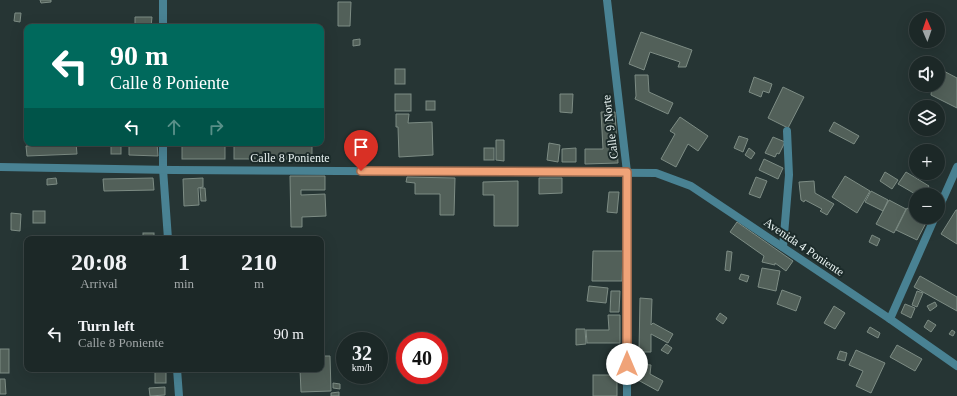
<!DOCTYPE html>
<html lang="en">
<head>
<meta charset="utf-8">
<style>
  :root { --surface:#1c2827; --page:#25302f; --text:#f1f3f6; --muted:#a0a6a7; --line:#3a4444 }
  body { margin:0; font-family:"Times New Roman",serif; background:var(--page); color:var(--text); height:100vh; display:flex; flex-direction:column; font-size:15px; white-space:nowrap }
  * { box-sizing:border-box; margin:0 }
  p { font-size:13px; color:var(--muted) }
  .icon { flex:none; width:22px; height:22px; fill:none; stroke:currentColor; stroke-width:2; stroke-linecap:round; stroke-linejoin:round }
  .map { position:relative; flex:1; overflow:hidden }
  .drawer { position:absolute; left:24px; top:236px; width:300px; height:136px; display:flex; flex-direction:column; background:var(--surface); border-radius:8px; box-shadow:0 4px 16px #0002,0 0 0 1px var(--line) }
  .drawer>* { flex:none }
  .guide { position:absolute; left:24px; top:24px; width:300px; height:122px; border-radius:8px; box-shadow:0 4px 16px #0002,0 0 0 1px var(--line); background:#00695c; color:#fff; overflow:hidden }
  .needle { width:26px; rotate:358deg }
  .fabs { position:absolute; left:909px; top:12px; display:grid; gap:8px }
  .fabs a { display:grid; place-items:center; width:36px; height:36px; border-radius:50%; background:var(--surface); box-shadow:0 4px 16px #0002,0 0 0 1px var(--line); font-size:20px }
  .speed { position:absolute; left:336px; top:332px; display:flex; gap:8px; font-size:20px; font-weight:700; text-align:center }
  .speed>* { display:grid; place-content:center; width:52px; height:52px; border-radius:50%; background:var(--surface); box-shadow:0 4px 16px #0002,0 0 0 1px var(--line); line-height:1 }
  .speed small { font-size:10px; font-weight:400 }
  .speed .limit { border:6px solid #d22; background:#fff; color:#111 }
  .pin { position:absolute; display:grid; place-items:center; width:34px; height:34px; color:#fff; margin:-41px -17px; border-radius:50% 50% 50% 0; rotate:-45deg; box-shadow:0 0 4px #0007 }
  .pin .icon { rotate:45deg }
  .me { position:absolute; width:44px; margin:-22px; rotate:0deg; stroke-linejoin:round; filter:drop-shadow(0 0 3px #0008) }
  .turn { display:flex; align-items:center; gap:14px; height:84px; padding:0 20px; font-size:18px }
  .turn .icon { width:52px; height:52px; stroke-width:2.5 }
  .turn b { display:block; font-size:28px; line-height:34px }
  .lanes { display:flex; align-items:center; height:38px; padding:0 20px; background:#0003; justify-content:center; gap:20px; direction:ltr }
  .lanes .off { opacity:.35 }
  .eta { display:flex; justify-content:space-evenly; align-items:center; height:68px; text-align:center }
  .eta b { font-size:24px; font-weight:700; line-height:28px }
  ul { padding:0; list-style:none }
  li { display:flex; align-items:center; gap:12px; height:60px; padding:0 20px }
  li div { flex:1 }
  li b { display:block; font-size:15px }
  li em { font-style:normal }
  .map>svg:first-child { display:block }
  .building { fill:#526059; stroke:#7d8c84 }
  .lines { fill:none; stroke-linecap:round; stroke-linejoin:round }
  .minor { stroke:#498293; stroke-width:8 }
  .tertiary { stroke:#498293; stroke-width:8 }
  .route-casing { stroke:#9c6a4e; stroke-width:10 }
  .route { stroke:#f0a378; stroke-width:7 }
  .labels { text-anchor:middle; stroke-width:4; stroke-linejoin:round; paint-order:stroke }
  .street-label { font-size:12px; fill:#edf7f6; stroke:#1c2b2a }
</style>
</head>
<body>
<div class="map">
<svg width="957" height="396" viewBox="0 0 957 396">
  <rect width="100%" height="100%" fill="#263534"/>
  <!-- building -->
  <g class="building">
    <polygon points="40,0 51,0 51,2 41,3"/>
    <polygon points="338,2 351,2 350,26 338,26"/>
    <polygon points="15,13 21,13 20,22 14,21"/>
    <polygon points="135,17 152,17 151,27 135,27"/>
    <polygon points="641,32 692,50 686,67 678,67 680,62 650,52 644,70 629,64"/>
    <polygon points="360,39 360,45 353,46 353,40"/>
    <polygon points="938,68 957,78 957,108 931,95 932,85 938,85"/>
    <rect x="395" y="69" width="10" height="15"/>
    <polygon points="635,75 648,75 649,92 673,103 668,114 635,99 636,96"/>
    <polygon points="754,77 772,84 769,93 763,91 761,97 749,92"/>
    <polygon points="783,87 804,97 788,128 768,118"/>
    <rect x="395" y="94" width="16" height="17"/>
    <polygon points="560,94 573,94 572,113 560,112"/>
    <rect x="426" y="101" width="9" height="9"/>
    <polygon points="601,112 615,112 618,163 585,164 585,149 603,149"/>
    <polygon points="396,114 409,114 408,123 432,122 433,155 399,157 398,127 396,127"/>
    <polygon points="680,117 708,136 698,151 688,144 676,167 661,159 675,134 670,131"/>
    <polygon points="834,122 859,136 854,144 829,131"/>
    <polygon points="739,136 748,139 743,152 734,148"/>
    <polygon points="773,137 785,142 779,154 777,153 775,157 765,153"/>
    <polygon points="496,140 504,140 504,161 496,160"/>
    <polygon points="43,143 76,143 77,154 27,156 26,146 43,145"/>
    <rect x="111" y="143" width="10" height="11"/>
    <polygon points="129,143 157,143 158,156 129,155"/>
    <rect x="182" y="143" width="43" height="16"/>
    <rect x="234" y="143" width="78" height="16"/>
    <polygon points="549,143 560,145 558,162 547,160"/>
    <rect x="484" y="148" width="10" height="12"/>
    <polygon points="576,148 576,162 562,162 562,149"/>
    <polygon points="749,148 755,153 751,159 745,155"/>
    <polygon points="764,159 783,168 778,179 759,170"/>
    <polygon points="885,172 898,180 892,189 880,181"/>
    <polygon points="906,172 929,186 924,195 917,195 898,184"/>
    <polygon points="290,176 325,176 325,190 301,190 301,195 325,194 326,216 302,217 302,227 291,227"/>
    <polygon points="845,176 870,191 857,213 832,197"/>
    <polygon points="407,177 455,178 454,215 440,215 440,194 415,194 415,183 406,182"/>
    <polygon points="756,177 767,181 760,198 749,194"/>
    <polygon points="56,178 57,184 47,185 47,179"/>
    <polygon points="153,178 154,190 104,191 103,179"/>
    <polygon points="203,178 203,187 198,188 199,205 184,206 183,179"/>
    <polygon points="539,178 562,178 562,193 539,194"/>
    <polygon points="518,181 518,226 494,226 494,195 483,195 483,182"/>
    <polygon points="814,181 815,193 834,204 827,215 820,211 822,209 805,200 804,202 801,200 799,182"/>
    <polygon points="200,188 205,188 206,201 201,201"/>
    <polygon points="871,191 888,200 883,211 865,202"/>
    <polygon points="609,192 619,192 617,213 607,212"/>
    <polygon points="889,200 906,209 894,233 876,224"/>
    <polygon points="907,208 916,213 916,217 924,217 928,219 917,240 896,230"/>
    <polygon points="956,210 957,210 957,244 941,234"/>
    <rect x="33" y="211" width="12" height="12"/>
    <polygon points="11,213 21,214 20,231 11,230"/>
    <polygon points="737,222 793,261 786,271 775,263 775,265 762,262 764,256 730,232"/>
    <rect x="143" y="233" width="11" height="6"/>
    <polygon points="872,235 880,239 877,246 869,242"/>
    <polygon points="593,251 623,251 622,281 592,281"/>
    <polygon points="727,251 732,252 730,271 725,270"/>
    <polygon points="762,268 780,271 776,291 758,287"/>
    <polygon points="741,274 749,276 747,282 739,279"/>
    <polygon points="920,276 957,297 957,311 914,287"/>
    <polygon points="589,286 608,288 606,303 587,301"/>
    <polygon points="782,290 801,297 796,311 777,304"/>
    <polygon points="611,291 620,291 619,312 610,312"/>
    <polygon points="917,291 923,293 917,307 912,305"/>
    <polygon points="640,298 652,299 651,325 653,323 673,334 668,343 651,334 651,352 639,352"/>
    <polygon points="935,302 937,306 930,311 927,306"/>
    <polygon points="905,304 915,308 911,318 901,313"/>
    <polygon points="834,306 845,313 835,329 824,323"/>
    <polygon points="720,313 727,318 723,324 716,319"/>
    <polygon points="608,315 620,315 620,343 587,343 586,330 609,330"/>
    <polygon points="928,320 936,325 931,332 924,327"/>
    <polygon points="870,327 880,333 878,338 867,332"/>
    <polygon points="576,329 585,329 586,344 576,345"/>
    <polygon points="952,330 955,332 953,336 949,334"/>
    <polygon points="666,344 672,348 668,354 661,350"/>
    <polygon points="897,345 922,359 915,371 890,357"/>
    <rect x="0" y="349" width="9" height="24"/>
    <polygon points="856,350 885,363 871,393 856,386 863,371 849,365"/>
    <polygon points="840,351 847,353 845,361 837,359"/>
    <polygon points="321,356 330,356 331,391 301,392 300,369 321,369"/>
    <polygon points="639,364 651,365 650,374 663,381 658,391 638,380 639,379 637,378"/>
    <rect x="155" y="369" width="11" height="14"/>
    <rect x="593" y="375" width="24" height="21"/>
    <polygon points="0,379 5,379 6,394 0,394"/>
    <polygon points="333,383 340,384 340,389 333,388"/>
    <polygon points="165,387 165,395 150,396 149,388"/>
    <polygon points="339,392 339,396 331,396 331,393"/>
  </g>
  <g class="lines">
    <!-- minor -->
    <g class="minor">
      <polyline points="163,0 163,27"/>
      <polyline points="163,143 163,169 168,239"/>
      <polyline points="0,167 173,170 656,173 691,186 890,319 957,366"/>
      <polyline points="938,210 957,167"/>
      <polyline points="783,247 789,175 787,131"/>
      <polyline points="890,319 935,217"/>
      <polyline points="177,369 179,396"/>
    </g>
    <!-- tertiary -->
    <polyline class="tertiary" points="607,0 627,172 627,396"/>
  </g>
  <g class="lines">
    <!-- route casing -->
    <g class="route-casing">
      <polyline id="route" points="361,171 627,172 627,364"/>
    </g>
    <!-- route -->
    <use href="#route" class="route"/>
  </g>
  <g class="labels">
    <!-- street labels -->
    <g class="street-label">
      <text transform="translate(610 127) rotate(-97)" y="4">Calle 9 Norte</text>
      <text x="290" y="162">Calle 8 Poniente</text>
      <text transform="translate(804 247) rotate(34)" y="4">Avenida 4 Poniente</text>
    </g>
  </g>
</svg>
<div class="fabs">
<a><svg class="needle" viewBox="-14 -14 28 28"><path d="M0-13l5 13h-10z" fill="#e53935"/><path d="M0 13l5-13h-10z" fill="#a0a6a7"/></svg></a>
<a><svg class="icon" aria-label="sound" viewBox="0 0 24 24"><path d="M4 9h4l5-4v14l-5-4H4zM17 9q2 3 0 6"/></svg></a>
<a><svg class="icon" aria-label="layers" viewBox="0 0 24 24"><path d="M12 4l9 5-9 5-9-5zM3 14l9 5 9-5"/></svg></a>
<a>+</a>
<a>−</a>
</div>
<div class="speed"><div>32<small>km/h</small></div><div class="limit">40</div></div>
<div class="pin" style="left:361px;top:171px;background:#d93025"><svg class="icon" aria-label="arrive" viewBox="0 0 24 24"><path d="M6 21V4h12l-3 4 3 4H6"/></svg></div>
<svg class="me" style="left:627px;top:364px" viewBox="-20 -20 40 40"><circle r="19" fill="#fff"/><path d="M0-13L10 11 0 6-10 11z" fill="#f0a378"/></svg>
<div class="guide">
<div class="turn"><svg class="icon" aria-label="left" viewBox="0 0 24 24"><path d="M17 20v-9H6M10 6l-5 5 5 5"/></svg><div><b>90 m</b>Calle 8 Poniente</div></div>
<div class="lanes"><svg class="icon" aria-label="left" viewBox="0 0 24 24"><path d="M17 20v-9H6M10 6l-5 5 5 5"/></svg><svg class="icon off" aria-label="ahead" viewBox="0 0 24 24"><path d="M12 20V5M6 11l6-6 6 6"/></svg><svg class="icon off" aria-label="right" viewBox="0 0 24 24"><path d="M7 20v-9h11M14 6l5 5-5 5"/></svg></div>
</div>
<section class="drawer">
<div class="eta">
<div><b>20:08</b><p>Arrival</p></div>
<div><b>1</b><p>min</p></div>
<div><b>210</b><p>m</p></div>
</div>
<ul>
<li><svg class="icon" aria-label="left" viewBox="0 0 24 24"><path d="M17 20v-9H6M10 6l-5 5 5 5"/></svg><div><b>Turn left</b><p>Calle 8 Poniente</p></div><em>90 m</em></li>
</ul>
</section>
</div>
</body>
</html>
